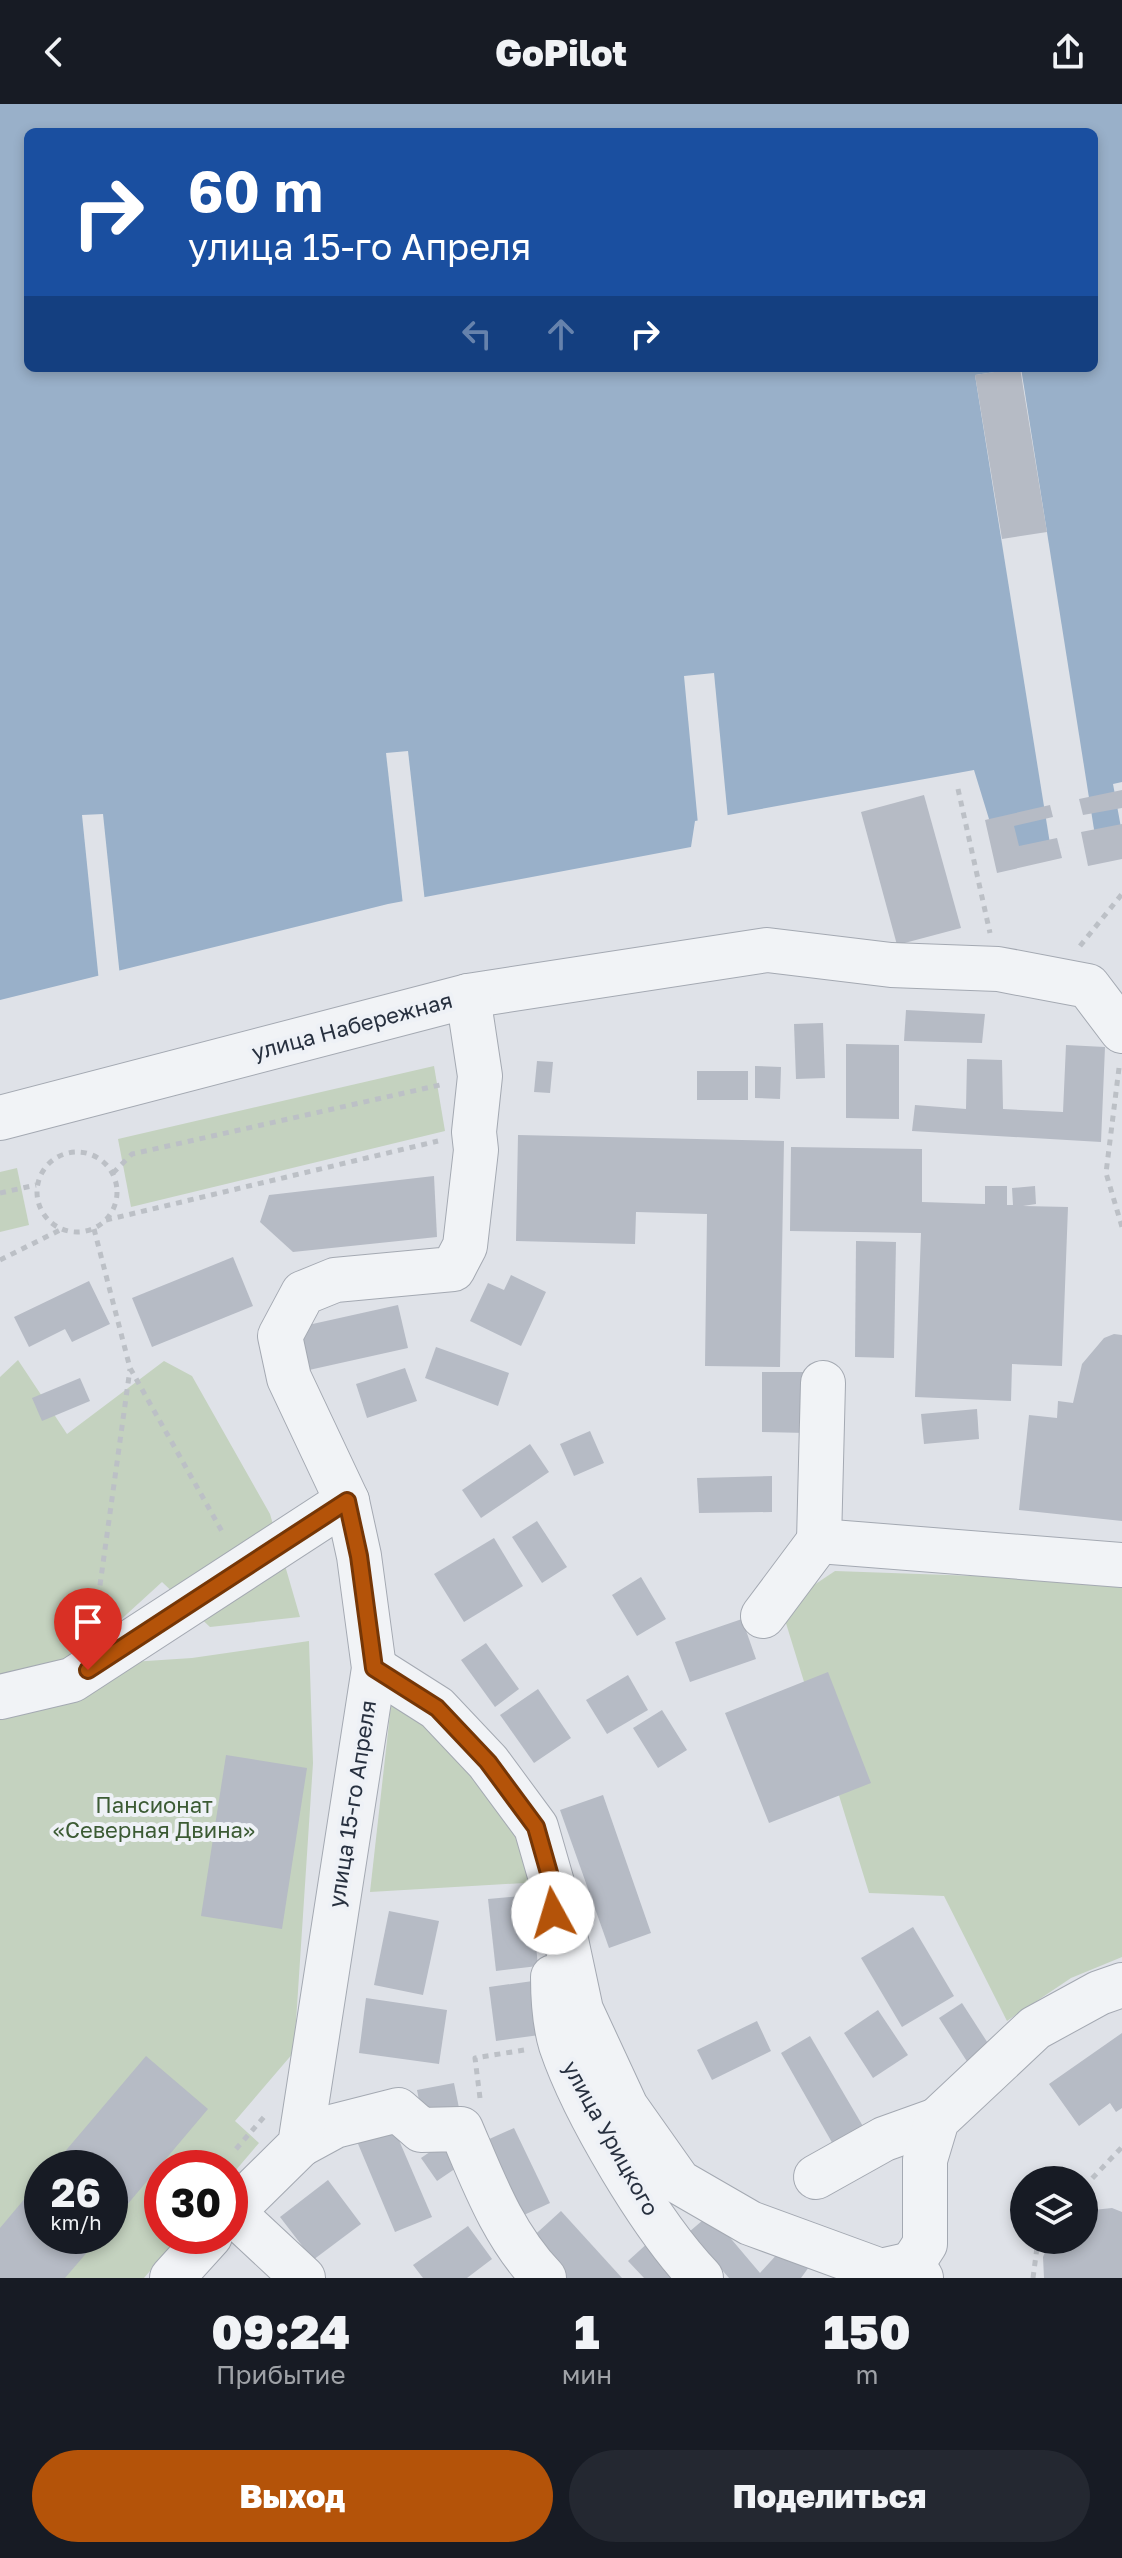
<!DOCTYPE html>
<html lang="ru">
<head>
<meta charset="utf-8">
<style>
  :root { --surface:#171b24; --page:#242831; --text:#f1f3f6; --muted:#9ea1a6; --accent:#b45309 }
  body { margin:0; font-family:"Golos Text",sans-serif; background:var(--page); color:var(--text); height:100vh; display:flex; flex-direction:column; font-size:30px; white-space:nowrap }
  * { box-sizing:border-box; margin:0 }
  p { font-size:26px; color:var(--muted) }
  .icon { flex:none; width:44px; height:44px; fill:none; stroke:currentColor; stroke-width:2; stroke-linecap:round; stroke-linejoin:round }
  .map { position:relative; height:2174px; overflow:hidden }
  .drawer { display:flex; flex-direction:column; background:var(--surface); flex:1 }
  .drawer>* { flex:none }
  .banner { position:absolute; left:24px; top:24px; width:1074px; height:244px; border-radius:12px; box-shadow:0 4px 12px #0003; background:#1a4fa0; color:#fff; overflow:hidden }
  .controls { position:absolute; left:1010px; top:2062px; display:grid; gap:16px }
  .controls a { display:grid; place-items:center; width:88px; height:88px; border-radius:50%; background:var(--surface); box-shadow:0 4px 12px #0003; font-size:40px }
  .speed { position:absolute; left:24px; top:2046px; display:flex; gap:16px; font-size:40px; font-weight:700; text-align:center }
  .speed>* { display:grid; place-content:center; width:104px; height:104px; border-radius:50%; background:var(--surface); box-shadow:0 4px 12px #0003; line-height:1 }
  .speed small { font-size:20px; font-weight:400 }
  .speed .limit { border:12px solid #d22; background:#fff; color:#111 }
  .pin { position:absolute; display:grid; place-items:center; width:68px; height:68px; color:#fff; margin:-82px -34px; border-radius:50% 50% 50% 0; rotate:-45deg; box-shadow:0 0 8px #0007 }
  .pin .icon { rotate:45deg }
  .me { position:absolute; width:88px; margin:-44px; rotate:354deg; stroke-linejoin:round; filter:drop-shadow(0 0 6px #0008) }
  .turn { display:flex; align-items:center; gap:28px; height:168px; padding:0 32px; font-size:36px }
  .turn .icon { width:104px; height:104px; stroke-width:2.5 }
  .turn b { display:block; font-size:56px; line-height:68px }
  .lanes { display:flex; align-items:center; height:76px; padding:0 32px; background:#0003; justify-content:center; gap:40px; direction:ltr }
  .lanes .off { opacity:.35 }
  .eta { display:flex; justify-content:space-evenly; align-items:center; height:136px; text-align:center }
  .eta b { font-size:48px; font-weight:800; line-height:56px }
  .primary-button { display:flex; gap:16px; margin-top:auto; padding:16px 32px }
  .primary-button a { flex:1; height:92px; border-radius:48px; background:var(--accent); color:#fff; font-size:32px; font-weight:800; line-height:92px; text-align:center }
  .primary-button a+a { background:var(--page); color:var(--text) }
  header { display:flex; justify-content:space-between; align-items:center; height:104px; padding:0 32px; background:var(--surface); font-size:36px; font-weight:800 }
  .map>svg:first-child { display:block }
  .green { fill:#c4d2bf; fill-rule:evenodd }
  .water { fill:#99b0c9; fill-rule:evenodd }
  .pier { fill:#dfe2e8 }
  .building { fill:#b6bbc5 }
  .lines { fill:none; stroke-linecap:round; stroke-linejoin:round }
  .minor-casing { stroke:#a4a9b2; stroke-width:46 }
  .path { stroke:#bcc0c6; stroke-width:5; stroke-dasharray:6 6; stroke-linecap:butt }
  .minor { stroke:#f1f3f6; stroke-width:44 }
  .route-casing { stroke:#753606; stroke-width:20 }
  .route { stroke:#b45309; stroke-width:14 }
  .labels { text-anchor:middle; stroke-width:8; stroke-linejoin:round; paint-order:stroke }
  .street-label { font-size:22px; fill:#27303f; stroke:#eef1f6 }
  .park-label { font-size:22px; fill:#3c5b34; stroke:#eef1f6 }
</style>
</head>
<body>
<header><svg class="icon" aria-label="back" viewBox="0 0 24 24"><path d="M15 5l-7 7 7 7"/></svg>GoPilot<svg class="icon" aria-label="share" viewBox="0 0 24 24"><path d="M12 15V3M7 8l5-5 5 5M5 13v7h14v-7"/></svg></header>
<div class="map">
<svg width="1122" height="2174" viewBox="0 0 1122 2174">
  <rect width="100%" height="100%" fill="#dfe2e8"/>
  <!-- green -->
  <g class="green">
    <polygon points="434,962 445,1027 131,1103 118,1035"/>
    <polygon points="17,1064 29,1121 0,1128 0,1068"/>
    <path d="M18,1256L67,1330L164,1257L192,1272L270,1410L300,1513L210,1523L162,1478L70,1562L192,1554L309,1537L313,1659L294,1948L235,2017L259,2039L230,2073V2064H162V2132H180L144,2174H0V1273ZM42,2064H110V2132H42Z"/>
    <polygon points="835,1467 1122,1477 1122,1853 1071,1874 1007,1917 944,1792 869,1789 781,1503"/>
    <polygon points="391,1601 429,1619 519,1728 542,1778 370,1788"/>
  </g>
  <!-- water -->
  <path class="water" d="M0,0H1122V678L1113,680L1122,729L1000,751L974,666L695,717L691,743L388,800L0,896ZM28,28H1094V264H28Z"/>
  <!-- pier -->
  <g class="pier">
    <polygon points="1021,264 1096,738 1051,746 975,271"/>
    <polygon points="714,569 728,715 698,720 684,572"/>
    <polygon points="408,647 425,798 403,801 386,649"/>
    <polygon points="103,710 120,873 99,878 82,711"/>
  </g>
  <!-- building -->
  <g class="building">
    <polygon points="1020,264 1047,428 1002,435 975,271"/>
    <polygon points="1122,686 1122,704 1083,711 1079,695"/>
    <polygon points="924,691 961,824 897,841 861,708"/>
    <polygon points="1050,701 1053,713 1014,722 1019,742 1057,734 1062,754 997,769 985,716"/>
    <polygon points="1122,720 1122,755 1088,762 1081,728"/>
    <polygon points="906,906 985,910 982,939 904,937"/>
    <polygon points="823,919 825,974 796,975 794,920"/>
    <polygon points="846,940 899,941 899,1015 846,1014"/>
    <polygon points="1066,941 1105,943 1101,1038 912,1027 915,1001 966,1005 967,955 1002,956 1003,1005 1063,1008"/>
    <polygon points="537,957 553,958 550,989 534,988"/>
    <polygon points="755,962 781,963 780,995 755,994"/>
    <rect x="697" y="967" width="51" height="29"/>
    <polygon points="518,1031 784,1037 780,1263 705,1262 707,1110 636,1108 635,1140 516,1137"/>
    <polygon points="791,1043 922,1045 922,1098 985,1100 985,1082 1007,1082 1007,1101 1013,1101 1012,1084 1035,1082 1036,1100 1023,1102 1068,1103 1062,1262 1012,1260 1011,1297 915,1293 921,1129 790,1127"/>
    <polygon points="434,1072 437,1133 293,1148 260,1118 269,1091"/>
    <polygon points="856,1137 896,1138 894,1254 855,1253"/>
    <polygon points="233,1153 253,1202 152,1243 132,1194"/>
    <polygon points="511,1171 546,1188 521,1242 470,1217 488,1179 504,1186"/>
    <polygon points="89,1177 110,1220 72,1238 65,1225 29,1243 14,1213"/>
    <polygon points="398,1201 408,1244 309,1266 299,1223"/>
    <polygon points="1114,1230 1122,1231 1122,1417 1019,1406 1029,1311 1057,1314 1058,1297 1073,1299 1082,1260 1104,1234"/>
    <polygon points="436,1243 509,1269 498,1302 425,1274"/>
    <polygon points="405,1264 417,1297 367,1314 356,1280"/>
    <polygon points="762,1268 808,1268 807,1329 762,1328"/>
    <polygon points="80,1274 90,1297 42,1317 32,1294"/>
    <polygon points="977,1305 979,1335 924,1340 921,1310"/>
    <polygon points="590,1327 604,1359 574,1372 560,1340"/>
    <polygon points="530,1340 549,1368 481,1414 462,1386"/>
    <polygon points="772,1372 772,1408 699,1409 697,1374"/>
    <polygon points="537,1417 567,1463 542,1479 512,1433"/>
    <polygon points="494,1434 523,1482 464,1518 434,1470"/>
    <polygon points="641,1473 666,1515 637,1532 612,1491"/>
    <polygon points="742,1515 756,1555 690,1578 675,1538"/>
    <polygon points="486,1539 519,1585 495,1603 461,1556"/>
    <polygon points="828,1568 871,1679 769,1719 725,1609"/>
    <polygon points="628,1571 648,1606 607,1630 586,1596"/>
    <polygon points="538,1585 571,1634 534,1659 500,1611"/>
    <polygon points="662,1606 687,1646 658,1664 633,1624"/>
    <polygon points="226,1651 307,1664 282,1825 201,1812"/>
    <polygon points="603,1691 651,1829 609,1844 560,1706"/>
    <polygon points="531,1791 538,1862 496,1867 488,1795"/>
    <polygon points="389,1807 439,1817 423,1891 374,1881"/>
    <polygon points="913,1823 954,1892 902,1923 861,1854"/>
    <polygon points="540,1876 547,1930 496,1937 489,1883"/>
    <polygon points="366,1894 447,1906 439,1960 359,1949"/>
    <polygon points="962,1899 991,1944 968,1959 939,1914"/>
    <polygon points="878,1906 908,1951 873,1974 844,1929"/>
    <polygon points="757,1917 771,1947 712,1976 697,1946"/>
    <polygon points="1122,1929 1122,2004 1116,2008 1110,1999 1079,2022 1049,1980"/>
    <polygon points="810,1932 864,2024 834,2042 781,1949"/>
    <polygon points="146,1952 208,2005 110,2121 110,2064 51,2064"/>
    <polygon points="454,1979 461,2014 424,2021 417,1986"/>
    <polygon points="392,2020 432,2113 395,2128 356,2035"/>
    <polygon points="514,2024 550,2099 513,2116 478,2040"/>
    <polygon points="449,2035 465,2058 437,2077 421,2054"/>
    <polygon points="42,2074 42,2132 101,2132 65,2174 0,2174 0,2124"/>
    <polygon points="328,2076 361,2120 313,2156 280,2113"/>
    <polygon points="1112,2104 1122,2108 1122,2174 1044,2174 1043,2153 1050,2136 1084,2136 1084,2107"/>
    <polygon points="561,2107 622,2174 563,2174 528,2137"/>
    <polygon points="710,2110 760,2169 791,2135 819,2149 801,2174 729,2174 689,2128"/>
    <polygon points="468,2122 492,2155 467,2174 423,2174 413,2161"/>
    <polygon points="650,2137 678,2174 644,2174 628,2157"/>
  </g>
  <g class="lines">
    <!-- minor casing -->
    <g class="minor-casing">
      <g id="minor">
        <polyline points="0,1014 468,892 767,846 891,861 998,865 1088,882 1122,927"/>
        <polyline points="823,1279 819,1437 1122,1461"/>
        <polyline points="763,1512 819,1437"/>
        <polyline points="374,1564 437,1604 488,1658 536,1723 559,1803 581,1906 626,2003 679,2078 750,2119 881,2167 912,2160 921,2174"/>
        <polyline points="0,1593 72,1576 347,1397"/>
        <path d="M553,1873C553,1894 555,1921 561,1941C584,2009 652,2123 701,2174"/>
        <path d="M300,2041L335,2022L398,2006L421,2026L461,2025C484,2079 503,2131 544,2174"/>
        <polyline points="816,2073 884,2035 937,2016"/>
        <polyline points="232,2108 303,2174"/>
        <polyline points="230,2110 300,2041 374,1564 359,1452 347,1397 289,1274 280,1232 303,1189 335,1176 453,1165 465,1142 476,1046 474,1028 480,972 468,892"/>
        <polyline points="912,2160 925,2140 925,2056 937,2016 1035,1924 1099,1889 1122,1881"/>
        <polyline points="172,2174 210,2132"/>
      </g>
    </g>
    <!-- path -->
    <g class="path">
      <polyline points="958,685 990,829"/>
      <polyline points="1080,842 1122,790"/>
      <polyline points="1119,964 1106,1069 1122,1123"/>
      <circle cx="77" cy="1088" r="40"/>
      <polyline points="113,1069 132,1050 440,981"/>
      <polyline points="0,1089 36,1081"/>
      <polyline points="106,1116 438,1037"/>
      <polyline points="94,1125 130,1264 224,1431"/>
      <polyline points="0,1156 60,1126"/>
      <polyline points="95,1517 130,1265"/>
      <polyline points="480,1994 475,1954 524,1946"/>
      <polyline points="236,2045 264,2013"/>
      <polyline points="1084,2083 1122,2043"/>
      <polyline points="1033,2174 1038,2136"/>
    </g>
    <!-- minor -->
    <use href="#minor" class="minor"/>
  </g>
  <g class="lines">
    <!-- route casing -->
    <g class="route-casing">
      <polyline id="route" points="88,1566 347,1397 359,1452 374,1564 437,1604 488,1658 536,1723 553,1783 553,1809"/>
    </g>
    <!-- route -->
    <use href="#route" class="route"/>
  </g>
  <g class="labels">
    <!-- street labels -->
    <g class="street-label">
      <text transform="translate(352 922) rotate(-15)" y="8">улица Набережная</text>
      <text transform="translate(352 1700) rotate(-81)" y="8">улица 15-го Апреля</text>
      <text transform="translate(611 2034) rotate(61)" y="8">улица Урицкого</text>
    </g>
    <!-- park labels -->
    <g class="park-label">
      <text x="154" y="1709">Пансионат<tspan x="154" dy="25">«Северная Двина»</tspan></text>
    </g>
  </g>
</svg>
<div class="controls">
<a><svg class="icon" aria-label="layers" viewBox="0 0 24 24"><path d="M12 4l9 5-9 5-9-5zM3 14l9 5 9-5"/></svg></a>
</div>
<div class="speed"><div>26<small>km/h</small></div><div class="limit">30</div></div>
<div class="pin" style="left:88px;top:1566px;background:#d93025"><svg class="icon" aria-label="arrive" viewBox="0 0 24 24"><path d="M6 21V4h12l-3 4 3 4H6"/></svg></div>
<svg class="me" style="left:553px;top:1809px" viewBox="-20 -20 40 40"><circle r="19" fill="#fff"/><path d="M0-13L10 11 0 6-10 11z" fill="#b45309"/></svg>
<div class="banner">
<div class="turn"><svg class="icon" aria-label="right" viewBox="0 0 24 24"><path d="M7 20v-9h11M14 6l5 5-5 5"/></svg><div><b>60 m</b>улица 15-го Апреля</div></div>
<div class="lanes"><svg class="icon off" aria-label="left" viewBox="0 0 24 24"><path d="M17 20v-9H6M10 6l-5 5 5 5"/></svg><svg class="icon off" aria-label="ahead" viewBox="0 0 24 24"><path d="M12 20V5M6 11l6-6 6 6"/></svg><svg class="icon" aria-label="right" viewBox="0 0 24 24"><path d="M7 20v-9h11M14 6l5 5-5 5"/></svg></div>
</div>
</div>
<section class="drawer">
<div class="eta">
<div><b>09:24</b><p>Прибытие</p></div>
<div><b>1</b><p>мин</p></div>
<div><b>150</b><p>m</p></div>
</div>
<div class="primary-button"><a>Выход</a><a>Поделиться</a></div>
</section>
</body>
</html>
